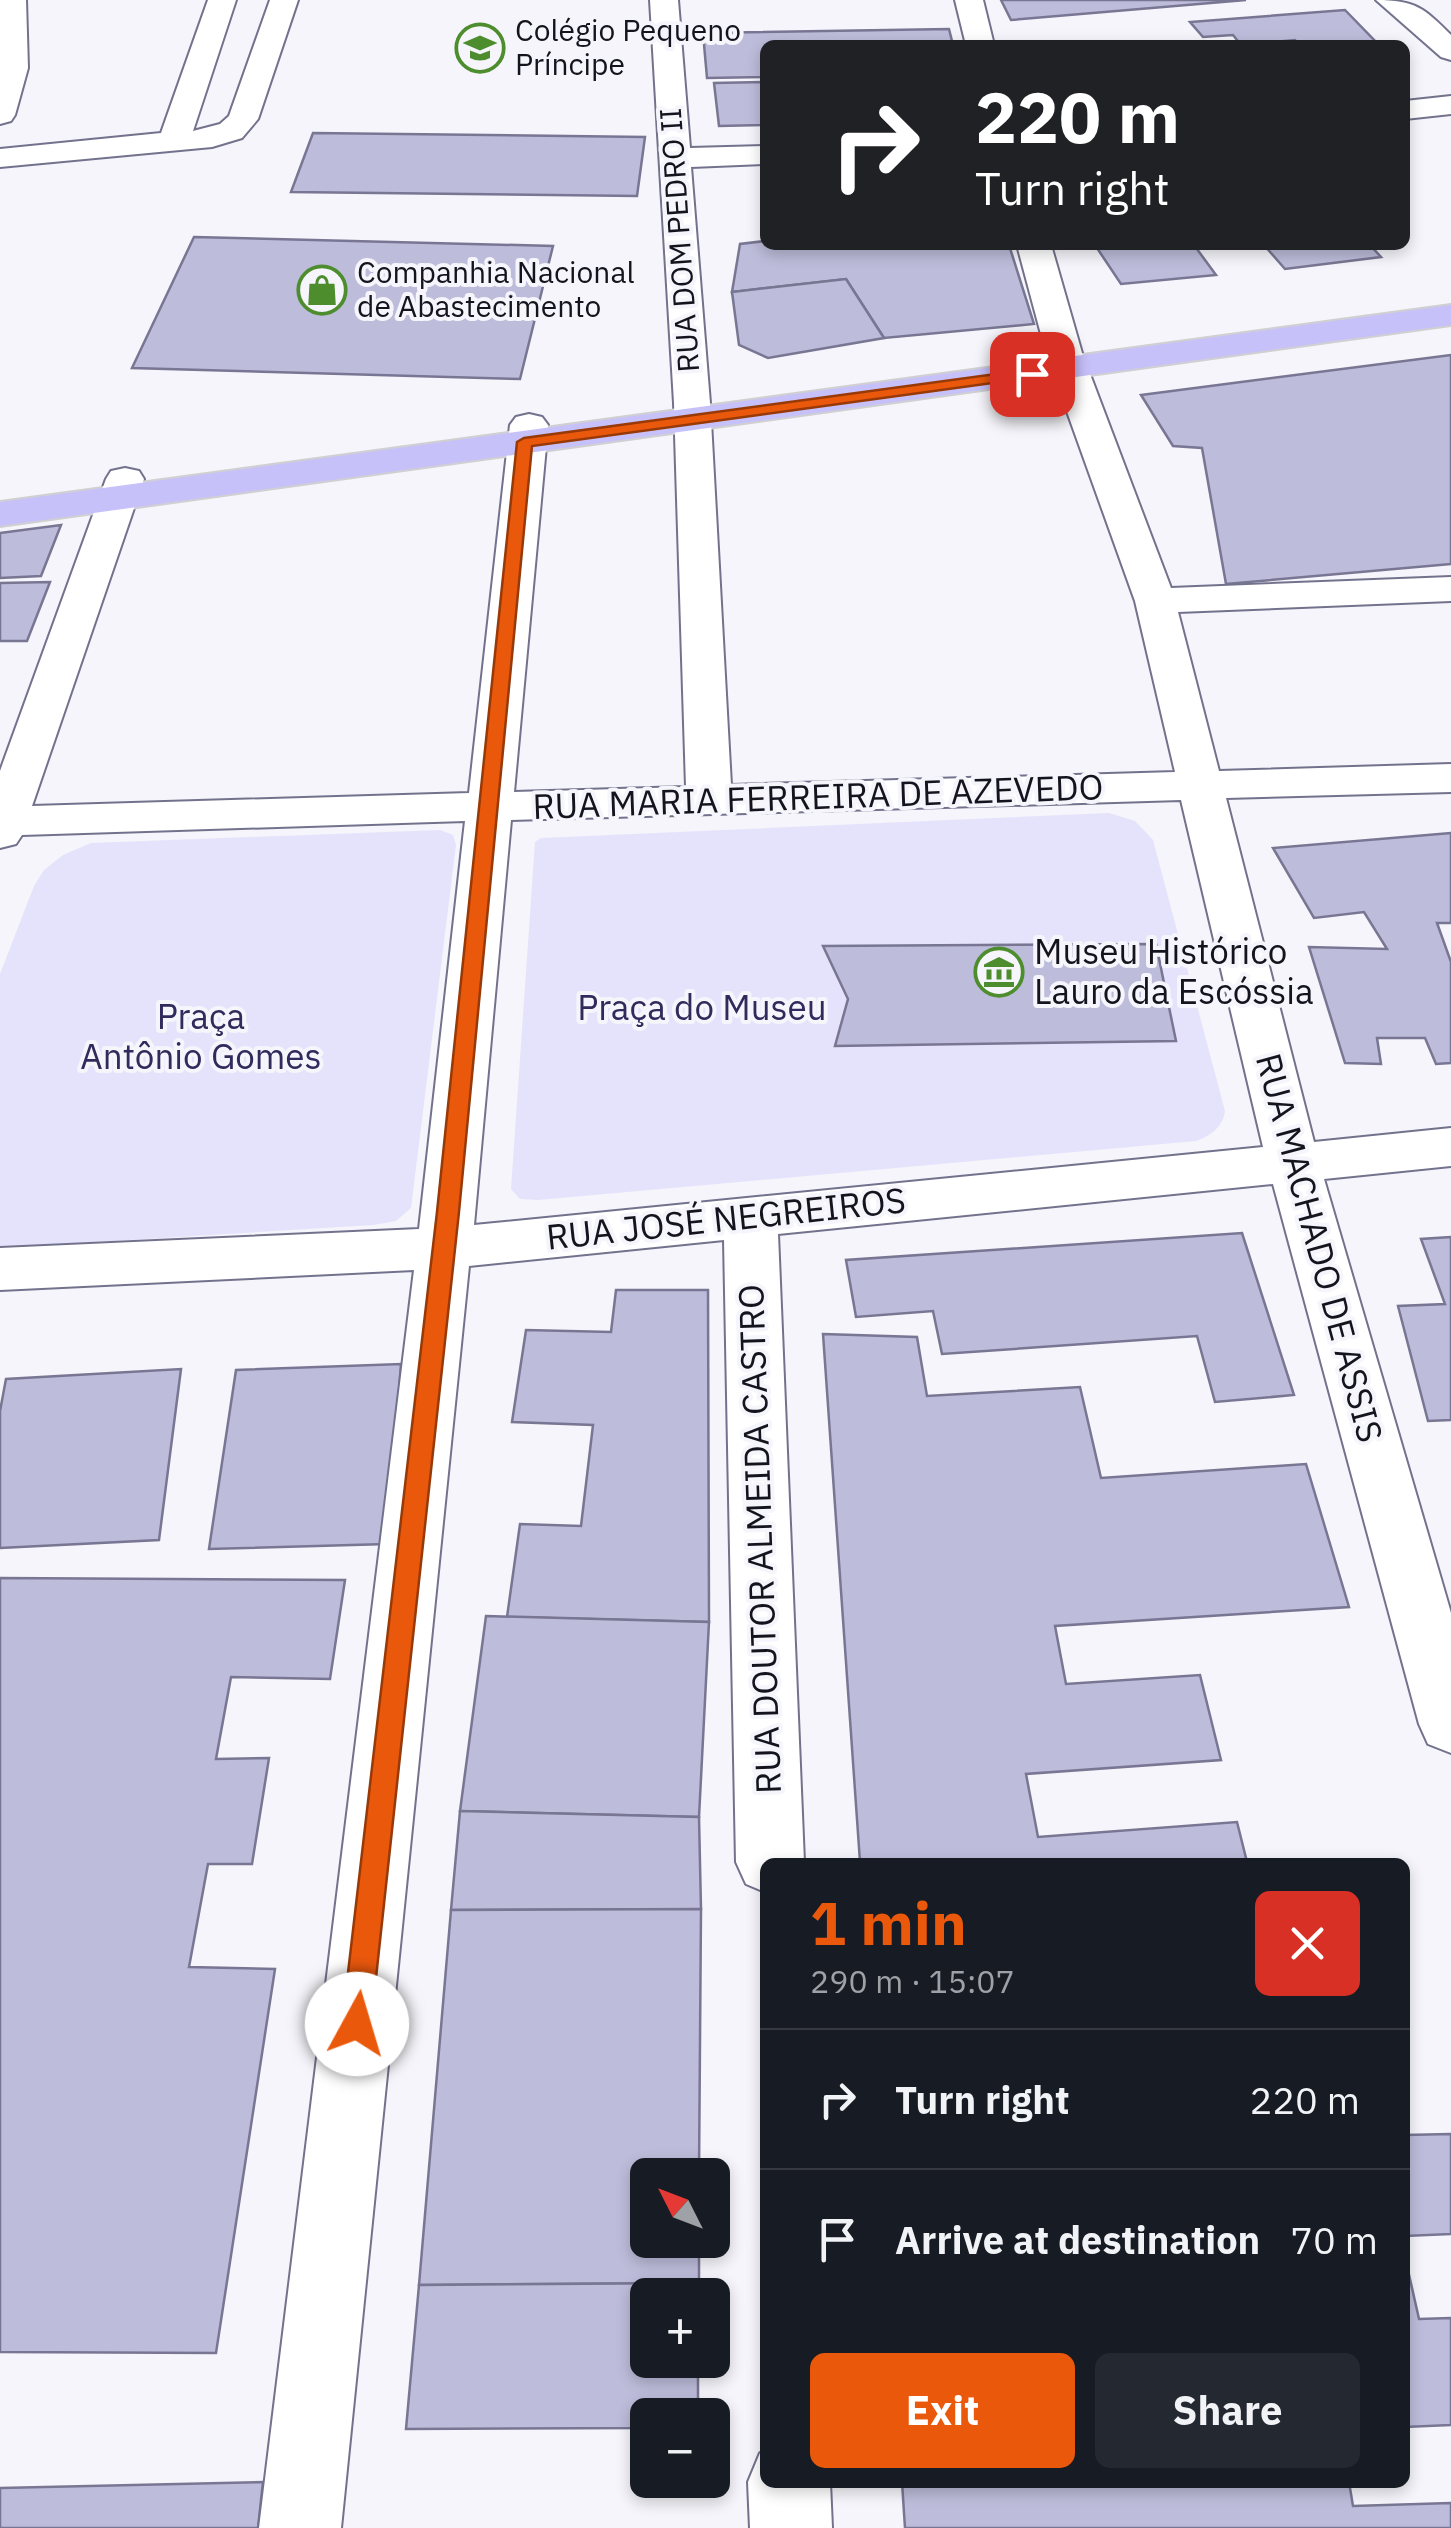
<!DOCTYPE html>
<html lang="en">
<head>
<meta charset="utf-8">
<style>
  :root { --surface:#171b24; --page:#242831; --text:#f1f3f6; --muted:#9ea1a6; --line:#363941; --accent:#ea580c }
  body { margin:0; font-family:"IBM Plex Sans",sans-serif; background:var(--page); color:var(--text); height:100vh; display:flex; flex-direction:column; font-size:38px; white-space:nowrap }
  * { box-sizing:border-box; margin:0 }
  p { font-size:32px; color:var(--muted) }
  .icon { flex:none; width:55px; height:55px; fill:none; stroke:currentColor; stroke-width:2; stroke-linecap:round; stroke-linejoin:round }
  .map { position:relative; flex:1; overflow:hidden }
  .details { position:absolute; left:760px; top:1858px; width:650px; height:630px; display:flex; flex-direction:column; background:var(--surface); border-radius:15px; box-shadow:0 5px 15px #0003 }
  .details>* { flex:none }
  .guide { position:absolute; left:760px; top:40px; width:650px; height:210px; border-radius:15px; box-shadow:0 5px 15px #0003; background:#202124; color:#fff; overflow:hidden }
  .needle { width:65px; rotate:312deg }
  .tools { position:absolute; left:630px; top:2158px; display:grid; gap:20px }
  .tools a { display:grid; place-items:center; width:100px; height:100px; border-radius:15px; background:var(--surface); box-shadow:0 5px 15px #0003; font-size:50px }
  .pin { position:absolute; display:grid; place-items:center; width:85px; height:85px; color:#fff; margin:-42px; border-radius:20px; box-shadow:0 5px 15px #0006 }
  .me { position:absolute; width:110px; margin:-55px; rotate:6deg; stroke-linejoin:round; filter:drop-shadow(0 0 8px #0008) }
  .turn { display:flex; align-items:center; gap:35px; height:210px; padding:0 50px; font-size:45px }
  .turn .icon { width:130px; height:130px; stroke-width:2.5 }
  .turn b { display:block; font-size:70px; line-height:85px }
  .round { display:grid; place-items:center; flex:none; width:105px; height:105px; border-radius:15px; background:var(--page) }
  .summary { display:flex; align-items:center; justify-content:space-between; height:170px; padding:0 50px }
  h1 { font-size:60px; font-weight:700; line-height:75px; color:var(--accent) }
  .button { display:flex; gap:20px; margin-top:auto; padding:20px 50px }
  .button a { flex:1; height:115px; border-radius:15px; background:var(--accent); color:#fff; font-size:40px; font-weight:700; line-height:115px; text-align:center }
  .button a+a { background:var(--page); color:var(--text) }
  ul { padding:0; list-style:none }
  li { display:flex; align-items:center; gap:30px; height:140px; padding:0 50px; border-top:2px solid var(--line) }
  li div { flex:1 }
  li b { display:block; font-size:38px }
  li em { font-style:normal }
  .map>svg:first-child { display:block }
  .green { fill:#e4e3fb }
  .building { fill:#bdbcda; stroke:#787692; stroke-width:2.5 }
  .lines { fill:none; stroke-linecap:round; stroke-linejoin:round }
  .minor-casing { stroke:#73728d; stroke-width:4 }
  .major-casing { stroke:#d0d0d2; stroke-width:4 }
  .minor { fill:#fff; fill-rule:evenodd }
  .major { fill:#c7c1fa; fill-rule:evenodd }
  .route { fill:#ea580c; stroke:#983908; stroke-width:2.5 }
  .labels { text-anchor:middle; stroke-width:8; stroke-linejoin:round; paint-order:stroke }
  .far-poi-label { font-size:30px; fill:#14141e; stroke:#f5f5fb; text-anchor:start }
  .far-street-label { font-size:30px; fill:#14141e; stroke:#f5f5fb }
  .street-label { font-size:35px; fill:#14141e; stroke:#f5f5fb }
  .poi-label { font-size:35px; fill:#14141e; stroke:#f5f5fb; text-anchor:start }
  .park-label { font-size:35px; fill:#312a5d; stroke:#f5f5fb }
</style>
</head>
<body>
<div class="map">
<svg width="1451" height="2528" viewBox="0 0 1451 2528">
  <rect width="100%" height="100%" fill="#f5f5fb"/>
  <!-- green -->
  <g class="green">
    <path d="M1109,813L1135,821L1153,840L1225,1111C1223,1127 1210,1136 1196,1141L538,1200L520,1199L511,1189L535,842L541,838Z"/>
    <polygon points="440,830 453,835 456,845 411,1208 396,1221 373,1225 0,1248 0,974 34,886 44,870 63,855 91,843"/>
  </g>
  <!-- building -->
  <g class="building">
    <polygon points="1001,0 1246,0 1011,20"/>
    <polygon points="1345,10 1379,45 1299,45 1295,40 1241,45 1233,35 1203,37 1190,22"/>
    <polygon points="949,29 953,45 765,45 765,77 707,78 703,33"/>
    <polygon points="765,82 765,125 719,126 714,83"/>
    <polygon points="313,133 645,137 637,196 291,192"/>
    <polygon points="194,237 553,246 520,379 132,368"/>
    <polygon points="765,241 765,245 1009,245 1034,324 884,338 846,279 732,292 740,244"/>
    <polygon points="1095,245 1194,245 1216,275 1121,284"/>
    <polygon points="1264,245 1370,245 1381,257 1285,269"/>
    <polygon points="846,279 884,338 768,358 739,345 732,292"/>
    <polygon points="1451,355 1451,564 1226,584 1202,448 1173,446 1141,395"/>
    <polygon points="61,525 41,576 0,578 0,533"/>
    <polygon points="50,582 27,641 0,641 0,583"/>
    <polygon points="1451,833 1451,923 1437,923 1451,962 1451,1063 1436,1064 1425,1038 1377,1038 1381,1064 1345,1063 1309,947 1387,949 1364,912 1314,918 1273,848"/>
    <polygon points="1156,944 1176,1041 835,1046 848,999 823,946"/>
    <polygon points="1242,1233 1294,1395 1215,1402 1197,1336 942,1354 933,1311 856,1317 846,1260"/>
    <polygon points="1451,1237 1451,1420 1428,1421 1398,1306 1445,1304 1421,1239"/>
    <polygon points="616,1290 708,1290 709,1622 507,1617 520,1524 581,1526 593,1425 512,1422 526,1330 611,1332"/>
    <polygon points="823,1334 917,1337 927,1396 1080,1387 1101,1478 1306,1464 1349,1607 1055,1626 1066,1684 1200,1675 1221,1760 1026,1774 1038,1837 1237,1822 1247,1862 860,1862"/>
    <polygon points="401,1364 387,1544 209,1549 236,1370"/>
    <polygon points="181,1369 159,1540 0,1548 0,1411 6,1379"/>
    <polygon points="0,1578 345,1580 330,1679 231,1677 216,1759 269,1758 252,1864 208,1864 189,1967 275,1969 216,2353 0,2352"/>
    <polygon points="486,1616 709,1622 699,1817 460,1811"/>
    <polygon points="460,1811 699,1817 701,1909 451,1910"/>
    <polygon points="701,1909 699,2175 648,2175 648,2240 699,2240 699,2283 419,2285 451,1910"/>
    <polygon points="1451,2134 1451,2234 1405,2236 1405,2135"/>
    <polygon points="1405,2257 1419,2319 1451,2318 1451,2425 1405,2427"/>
    <polygon points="699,2283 699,2295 648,2295 648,2360 698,2360 698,2415 648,2415 648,2428 406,2429 419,2285"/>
    <polygon points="263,2482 258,2528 0,2528 0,2488"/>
    <polygon points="902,2482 1349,2482 1353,2506 1451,2503 1451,2528 905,2528"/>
  </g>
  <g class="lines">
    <!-- minor casing -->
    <g class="minor-casing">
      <g id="minor">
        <polygon points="0,0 26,0 28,68 15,115 11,121 0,124"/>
        <polygon points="208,0 236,0 193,131 220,124 229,116 270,0 298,0 258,119 242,138 212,147 0,167 0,149 161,133"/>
        <path d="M650,0H678L690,148L765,146V164L691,167L710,403L731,785L1175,772L1135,601L1046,353L1017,245H1051L1082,353L1171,588L1451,577V601L1178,612L1219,771L1451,764V792L1226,798L1314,1142L1451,1128V1166L1324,1179L1451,1613V1753L1428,1744L1419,1724L1273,1184L778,1234L804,1862H765V1892L746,1884L736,1862L724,1240L469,1266L341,2528H259L414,1270L0,1290V1248L419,1229L465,821L22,835L16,844L0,848V771L106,479L111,471L125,468L139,471L144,479L32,806L469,793L510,425L516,417L529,414L542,417L548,425L514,792L686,787L674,403ZM1181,800L1263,1147L474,1225L511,820Z"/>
        <polygon points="955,0 983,0 994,45 966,45"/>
        <path d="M1376,0C1415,0 1424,8 1451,35V60L1441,57Z"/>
        <polygon points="1451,96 1451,114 1405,119 1405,101"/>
        <polygon points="765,2451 765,2482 830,2482 832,2528 750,2528 748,2482 760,2453"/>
      </g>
    </g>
    <!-- major casing -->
    <g class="major-casing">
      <polygon id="major" points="1451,305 1451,325 0,526 0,502"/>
    </g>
    <!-- minor -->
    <use href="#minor" class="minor"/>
    <!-- major -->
    <use href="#major" class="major"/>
  </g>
  <!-- route -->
  <polygon class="route" points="1032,369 1039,374 1037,377 532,446 459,1212 371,2024 367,2034 357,2038 346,2034 342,2024 437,1212 517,442 524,438"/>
  <!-- icons -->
  <defs>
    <g id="school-ring" transform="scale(2.5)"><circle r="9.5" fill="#f5f5fb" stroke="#4d8d2e" stroke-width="1.5"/><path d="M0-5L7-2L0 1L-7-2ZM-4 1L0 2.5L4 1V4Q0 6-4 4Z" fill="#4d8d2e"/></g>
    <g id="shop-ring" transform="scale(2.5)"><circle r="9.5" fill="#f5f5fb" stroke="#4d8d2e" stroke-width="1.5"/><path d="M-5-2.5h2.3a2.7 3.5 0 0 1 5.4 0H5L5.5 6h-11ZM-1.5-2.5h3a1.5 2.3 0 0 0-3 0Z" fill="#4d8d2e"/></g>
    <g id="museum-ring" transform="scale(2.5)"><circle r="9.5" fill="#f5f5fb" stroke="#4d8d2e" stroke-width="1.5"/><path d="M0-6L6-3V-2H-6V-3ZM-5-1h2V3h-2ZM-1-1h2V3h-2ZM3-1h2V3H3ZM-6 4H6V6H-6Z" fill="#4d8d2e"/></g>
  </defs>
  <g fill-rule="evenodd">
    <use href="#school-ring" x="480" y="48"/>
    <use href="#shop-ring" x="322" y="290"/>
    <use href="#museum-ring" x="999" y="972"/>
  </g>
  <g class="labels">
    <!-- far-poi labels -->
    <g class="far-poi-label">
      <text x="515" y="41">Colégio Pequeno<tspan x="515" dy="34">Príncipe</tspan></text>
      <text x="357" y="283">Companhia Nacional<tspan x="357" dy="34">de Abastecimento</tspan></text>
    </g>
    <!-- far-street labels -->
    <g class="far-street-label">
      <text transform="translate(680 240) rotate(-94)" y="10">RUA DOM PEDRO II</text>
    </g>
    <!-- street labels -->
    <g class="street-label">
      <text transform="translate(818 797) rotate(-2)" y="12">RUA MARIA FERREIRA DE AZEVEDO</text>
      <text transform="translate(726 1219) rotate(-6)" y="12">RUA JOSÉ NEGREIROS</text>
      <text transform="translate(1319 1248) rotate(75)" y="12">RUA MACHADO DE ASSIS</text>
      <text transform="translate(760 1539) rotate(-92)" y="12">RUA DOUTOR ALMEIDA CASTRO</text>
    </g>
    <!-- poi labels -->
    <g class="poi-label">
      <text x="1034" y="964">Museu Histórico<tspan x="1034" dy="40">Lauro da Escóssia</tspan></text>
    </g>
    <!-- park labels -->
    <g class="park-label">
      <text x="702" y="1020">Praça do Museu</text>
      <text x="201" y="1029">Praça<tspan x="201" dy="40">Antônio Gomes</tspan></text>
    </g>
  </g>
</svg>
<div class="tools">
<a><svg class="needle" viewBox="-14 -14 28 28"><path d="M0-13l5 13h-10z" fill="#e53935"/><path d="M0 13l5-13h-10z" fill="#9ea1a6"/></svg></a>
<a>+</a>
<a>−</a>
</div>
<div class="pin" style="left:1032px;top:374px;background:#d93025"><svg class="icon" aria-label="arrive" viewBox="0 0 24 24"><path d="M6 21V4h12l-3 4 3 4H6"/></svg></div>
<svg class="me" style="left:357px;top:2024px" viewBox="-20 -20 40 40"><circle r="19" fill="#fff"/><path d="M0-13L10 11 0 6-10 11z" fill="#ea580c"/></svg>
<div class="guide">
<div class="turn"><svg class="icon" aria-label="right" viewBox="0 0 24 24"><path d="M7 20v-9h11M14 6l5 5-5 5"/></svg><div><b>220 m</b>Turn right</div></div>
</div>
<section class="details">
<div class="summary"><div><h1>1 min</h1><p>290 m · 15:07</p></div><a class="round" style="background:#d93025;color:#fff"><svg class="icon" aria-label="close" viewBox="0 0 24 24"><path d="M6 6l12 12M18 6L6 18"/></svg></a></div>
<ul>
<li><svg class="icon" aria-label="right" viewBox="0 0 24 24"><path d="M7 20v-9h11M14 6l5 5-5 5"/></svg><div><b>Turn right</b></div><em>220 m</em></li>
<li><svg class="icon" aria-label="arrive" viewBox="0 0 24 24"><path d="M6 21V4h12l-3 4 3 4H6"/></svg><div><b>Arrive at destination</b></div><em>70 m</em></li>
</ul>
<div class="button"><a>Exit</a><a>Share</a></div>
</section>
</div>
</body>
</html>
